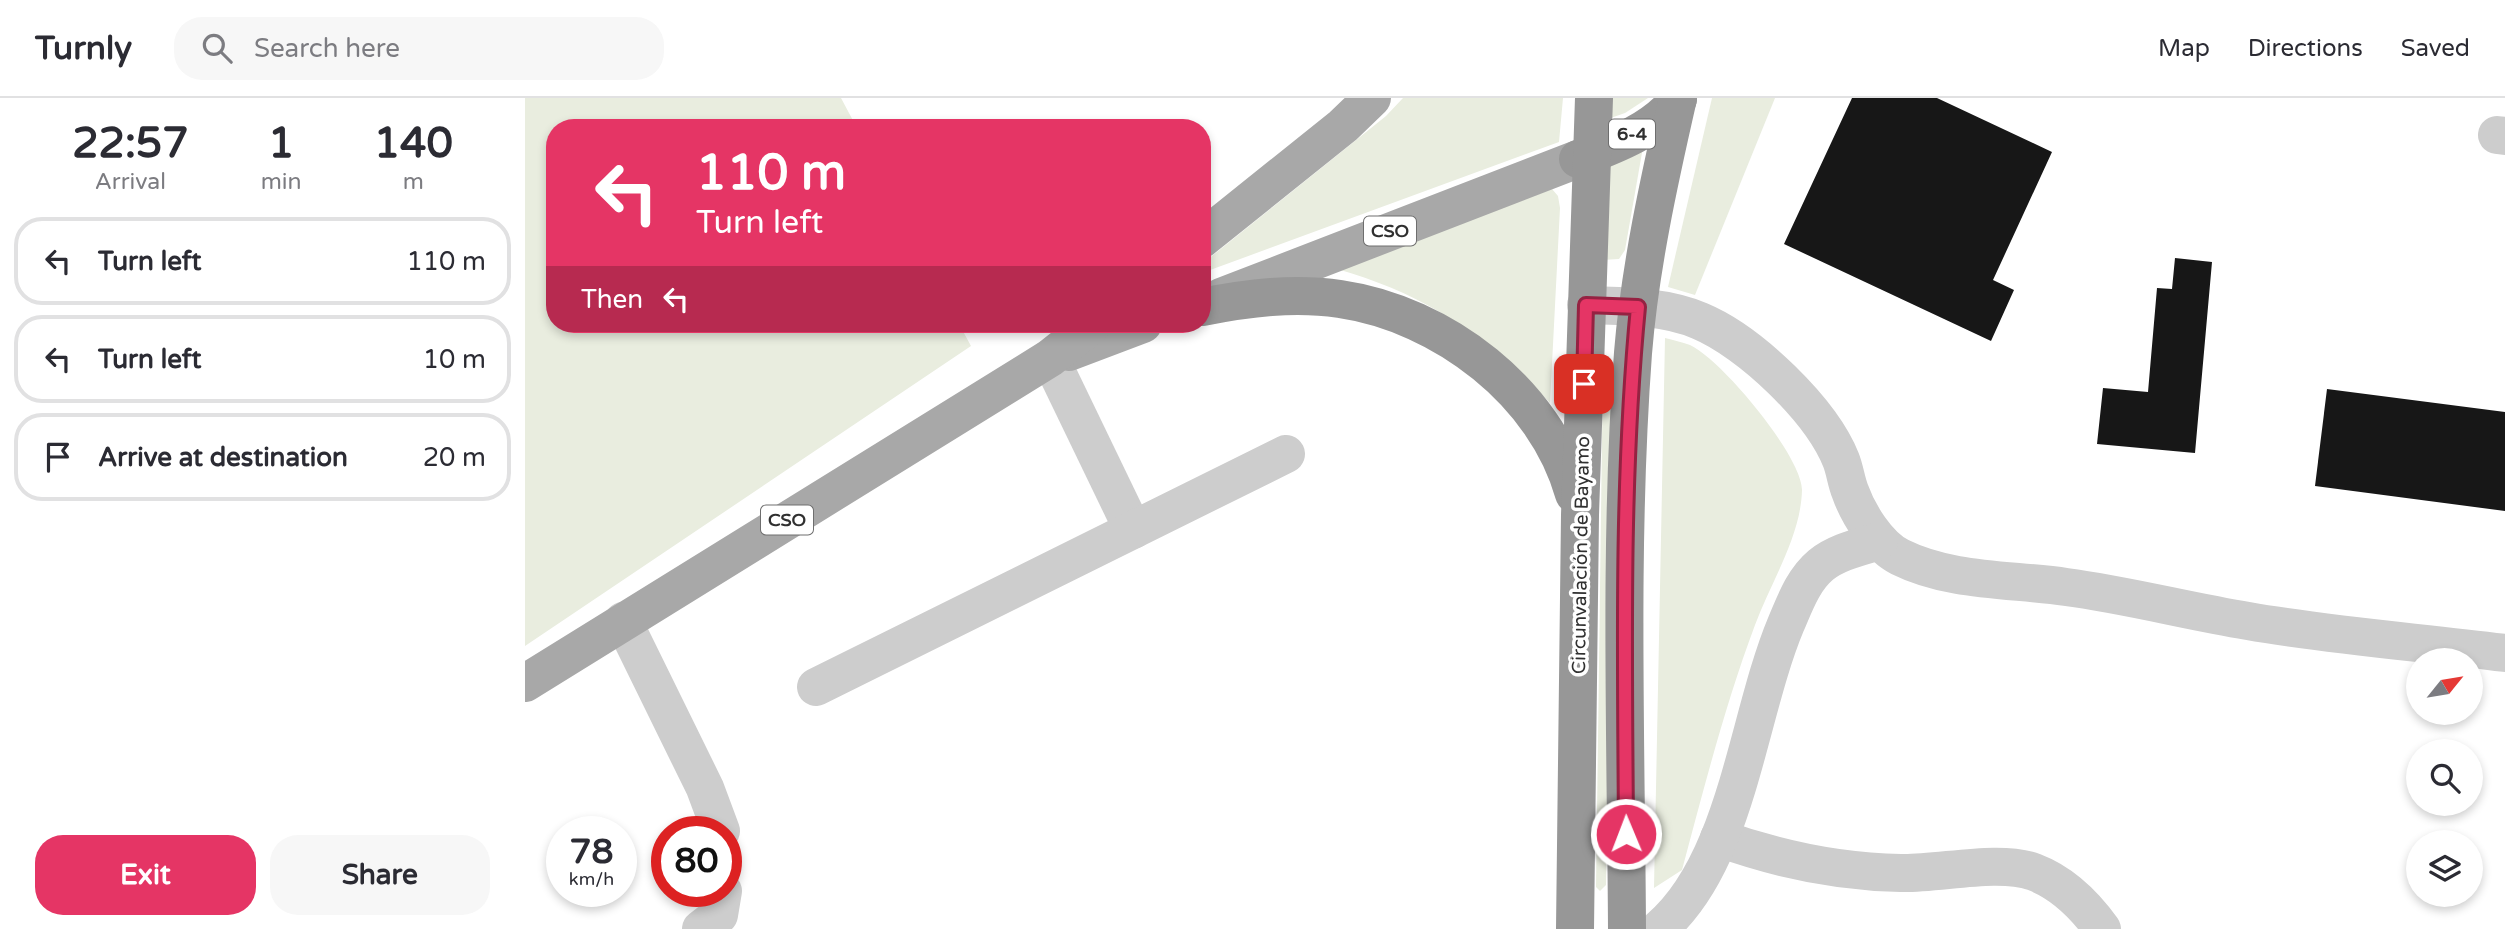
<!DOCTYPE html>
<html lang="en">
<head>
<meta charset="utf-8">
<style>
  :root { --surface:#fff; --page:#f7f7f7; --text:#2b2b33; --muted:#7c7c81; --line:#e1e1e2; --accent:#e53565 }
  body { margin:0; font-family:"Varela Round",sans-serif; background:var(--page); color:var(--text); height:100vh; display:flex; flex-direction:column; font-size:26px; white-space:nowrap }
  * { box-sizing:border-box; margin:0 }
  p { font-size:23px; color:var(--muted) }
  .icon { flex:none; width:38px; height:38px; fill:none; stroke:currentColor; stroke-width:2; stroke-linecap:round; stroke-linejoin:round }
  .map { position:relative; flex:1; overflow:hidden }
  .sheet { display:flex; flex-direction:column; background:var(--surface); width:525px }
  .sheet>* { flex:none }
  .guide { position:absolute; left:21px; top:21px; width:665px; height:214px; border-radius:28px; box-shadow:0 4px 10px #0003; background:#e53565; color:#fff; overflow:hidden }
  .needle { width:46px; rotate:60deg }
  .fabs { position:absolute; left:1881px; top:550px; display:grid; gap:14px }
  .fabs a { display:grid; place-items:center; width:77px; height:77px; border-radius:50%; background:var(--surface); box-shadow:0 4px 10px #0003; font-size:35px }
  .speed { position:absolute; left:21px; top:718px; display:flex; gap:14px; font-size:35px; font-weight:700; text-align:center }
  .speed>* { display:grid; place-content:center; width:91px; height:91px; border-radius:50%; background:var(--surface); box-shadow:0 4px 10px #0003; line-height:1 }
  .speed small { font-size:18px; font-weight:400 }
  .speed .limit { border:10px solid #d22; background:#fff; color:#111 }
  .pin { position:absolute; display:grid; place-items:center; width:60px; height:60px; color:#fff; margin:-30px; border-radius:14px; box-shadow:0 4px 10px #0006 }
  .me { position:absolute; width:77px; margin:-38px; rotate:359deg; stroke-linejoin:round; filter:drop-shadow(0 0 5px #0008) }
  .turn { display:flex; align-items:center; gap:24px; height:147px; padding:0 35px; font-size:32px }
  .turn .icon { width:91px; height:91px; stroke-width:2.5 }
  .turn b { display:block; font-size:49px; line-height:60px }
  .then { display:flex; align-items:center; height:66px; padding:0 35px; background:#0003; gap:14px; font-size:26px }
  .eta { display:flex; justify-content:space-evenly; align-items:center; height:119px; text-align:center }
  .eta b { font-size:42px; font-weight:800; line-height:49px }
  .cta { display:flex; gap:14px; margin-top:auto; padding:14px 35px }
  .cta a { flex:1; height:80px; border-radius:28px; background:var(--accent); color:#fff; font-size:28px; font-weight:800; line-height:80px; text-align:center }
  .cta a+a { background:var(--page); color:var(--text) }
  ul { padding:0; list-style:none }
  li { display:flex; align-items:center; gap:21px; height:88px; margin:0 14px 10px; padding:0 21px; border:4px solid var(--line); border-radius:28px }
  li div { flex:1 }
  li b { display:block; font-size:26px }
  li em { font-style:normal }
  header { display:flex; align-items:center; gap:42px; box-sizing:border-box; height:98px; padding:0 35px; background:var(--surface); border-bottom:2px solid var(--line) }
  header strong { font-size:33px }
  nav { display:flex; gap:38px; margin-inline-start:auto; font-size:24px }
  .search { width:490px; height:63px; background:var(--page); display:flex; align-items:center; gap:18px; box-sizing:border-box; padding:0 24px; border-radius:28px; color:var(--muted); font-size:26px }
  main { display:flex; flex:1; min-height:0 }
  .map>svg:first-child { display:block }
  .green { fill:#e9eddf }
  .building { fill:#171717 }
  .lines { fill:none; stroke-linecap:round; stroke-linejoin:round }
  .minor { stroke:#cdcdcd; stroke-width:38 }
  .major { stroke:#a8a8a8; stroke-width:38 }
  .highway { stroke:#979797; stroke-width:38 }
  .route-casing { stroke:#952242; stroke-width:18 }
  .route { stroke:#e53565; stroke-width:12 }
  .labels { text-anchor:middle; stroke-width:7; stroke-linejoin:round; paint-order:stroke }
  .shield { fill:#fff; stroke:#6e6e6e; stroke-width:2 }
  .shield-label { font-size:18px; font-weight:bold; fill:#303030 }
  .street-label { font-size:19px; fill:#303030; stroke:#fff }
</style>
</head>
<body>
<header>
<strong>Turnly</strong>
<div class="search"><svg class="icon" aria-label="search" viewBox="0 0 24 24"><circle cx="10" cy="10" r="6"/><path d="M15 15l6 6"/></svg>Search here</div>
<nav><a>Map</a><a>Directions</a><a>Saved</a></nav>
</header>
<main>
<section class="sheet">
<div class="eta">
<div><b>22:57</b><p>Arrival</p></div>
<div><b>1</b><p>min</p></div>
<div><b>140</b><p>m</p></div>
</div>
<ul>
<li><svg class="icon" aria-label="left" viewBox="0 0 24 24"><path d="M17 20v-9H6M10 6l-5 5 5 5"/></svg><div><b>Turn left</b></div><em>110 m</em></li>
<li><svg class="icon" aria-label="left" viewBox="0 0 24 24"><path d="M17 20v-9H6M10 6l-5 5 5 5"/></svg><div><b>Turn left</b></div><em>10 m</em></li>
<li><svg class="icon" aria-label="arrive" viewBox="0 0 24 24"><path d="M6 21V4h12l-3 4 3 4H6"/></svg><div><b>Arrive at destination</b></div><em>20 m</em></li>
</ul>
<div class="cta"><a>Exit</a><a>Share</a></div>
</section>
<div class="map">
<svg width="1980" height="831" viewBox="0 0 1980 831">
  <rect width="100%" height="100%" fill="#fff"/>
  <!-- green -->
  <g class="green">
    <polygon points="0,0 316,0 332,30 30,30 30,226 434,226 446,248 0,548"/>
    <polygon points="878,0 1038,0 1034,44 677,175 677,166 861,18"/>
    <polygon points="1082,0 1123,0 1100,15 1080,22"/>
    <polygon points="1187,0 1250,0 1170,197 1143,189"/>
    <polygon points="1118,49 1100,152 1094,161 1077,162 1075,65"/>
    <path d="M1027,91L1033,98L1035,110L1025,305C963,238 900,196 812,171Z"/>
    <path d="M1140,240C1148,242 1157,244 1165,247C1196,261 1277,358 1277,392C1276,438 1246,484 1230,527C1200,607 1179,690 1157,772L1129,790Z"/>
    <polygon points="1078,267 1089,270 1081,787 1075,793 1071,789"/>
  </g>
  <!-- building -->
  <g class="building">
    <polygon points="1327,0 1412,0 1527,54 1468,182 1489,192 1466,243 1259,146"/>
    <polygon points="1650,160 1687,164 1670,355 1572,346 1578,290 1623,294 1632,190 1647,191"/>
    <polygon points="1802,291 1980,314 1980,413 1790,388"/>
  </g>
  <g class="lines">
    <!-- minor -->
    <g class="minor">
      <polyline points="1972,37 1980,38"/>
      <path d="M1061,207C1099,208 1140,208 1175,223C1225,244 1296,312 1316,362C1320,372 1321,383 1325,393C1333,416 1353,448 1375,459C1425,484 1486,481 1541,489C1602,497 1662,513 1723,523C1808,538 1894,544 1980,555"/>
      <polyline points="525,260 608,432"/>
      <polyline points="98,523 180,690 196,733"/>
      <polyline points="291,589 761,356"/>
      <path d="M1194,740C1252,761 1314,774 1376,775C1415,776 1473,761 1509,774C1538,785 1559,806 1577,831"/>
      <polyline points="176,831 194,817 198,793"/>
      <path d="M1134,831C1212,765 1222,619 1261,526C1270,505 1278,482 1296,467C1312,454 1335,449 1354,443"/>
    </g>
    <!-- major -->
    <g class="major">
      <polyline points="677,141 818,28 847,0"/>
      <polyline points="696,199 1053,61"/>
      <polyline points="544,254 618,226"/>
      <polyline points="0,585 525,260 568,226"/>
    </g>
    <!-- highway -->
    <g class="highway">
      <path d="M1053,61C1087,48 1131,32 1153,1"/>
      <path d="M677,209C723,200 769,194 815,201C918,216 1021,295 1049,396"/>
      <polyline points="1050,831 1055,417 1069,0"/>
      <path d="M1102,831C1101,640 1094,445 1108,255C1115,169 1134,83 1153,0"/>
    </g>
  </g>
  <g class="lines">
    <!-- route casing -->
    <g class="route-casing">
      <path id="route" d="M1059,286L1061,207L1113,209C1096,384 1100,561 1101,736"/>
    </g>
    <!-- route -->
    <use href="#route" class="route"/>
  </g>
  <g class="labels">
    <!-- shield labels -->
    <g class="shield">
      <rect x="1084" y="21.5" width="46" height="29" rx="5"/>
      <rect x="839" y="118.5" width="52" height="29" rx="5"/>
      <rect x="236" y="407.5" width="52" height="29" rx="5"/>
    </g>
    <g class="shield-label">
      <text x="1107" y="42">6-4</text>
      <text x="865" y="139">CSO</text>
      <text x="262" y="428">CSO</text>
    </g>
    <!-- street labels -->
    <g class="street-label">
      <text transform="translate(1055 457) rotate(-89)" y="7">Circunvalación de Bayamo</text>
    </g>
  </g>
</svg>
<div class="fabs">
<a><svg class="needle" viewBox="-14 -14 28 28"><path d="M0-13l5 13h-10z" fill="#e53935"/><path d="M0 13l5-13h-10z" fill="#7c7c81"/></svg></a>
<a><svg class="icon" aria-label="search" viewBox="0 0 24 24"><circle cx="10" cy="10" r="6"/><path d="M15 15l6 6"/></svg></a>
<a><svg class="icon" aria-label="layers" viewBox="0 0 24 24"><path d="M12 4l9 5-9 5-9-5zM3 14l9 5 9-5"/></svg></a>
</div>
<div class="speed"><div>78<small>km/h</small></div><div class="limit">80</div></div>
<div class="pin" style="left:1059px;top:286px;background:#d93025"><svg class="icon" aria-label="arrive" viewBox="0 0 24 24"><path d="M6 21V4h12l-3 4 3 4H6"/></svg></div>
<svg class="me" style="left:1101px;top:736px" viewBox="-20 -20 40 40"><circle r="17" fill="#e53565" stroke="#fff" stroke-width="3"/><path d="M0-11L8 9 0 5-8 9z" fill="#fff"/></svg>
<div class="guide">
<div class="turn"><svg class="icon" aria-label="left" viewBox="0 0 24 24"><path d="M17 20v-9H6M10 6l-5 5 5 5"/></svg><div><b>110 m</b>Turn left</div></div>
<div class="then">Then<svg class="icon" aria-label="left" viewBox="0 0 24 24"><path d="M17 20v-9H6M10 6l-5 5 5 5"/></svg></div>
</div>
</div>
</main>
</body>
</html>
